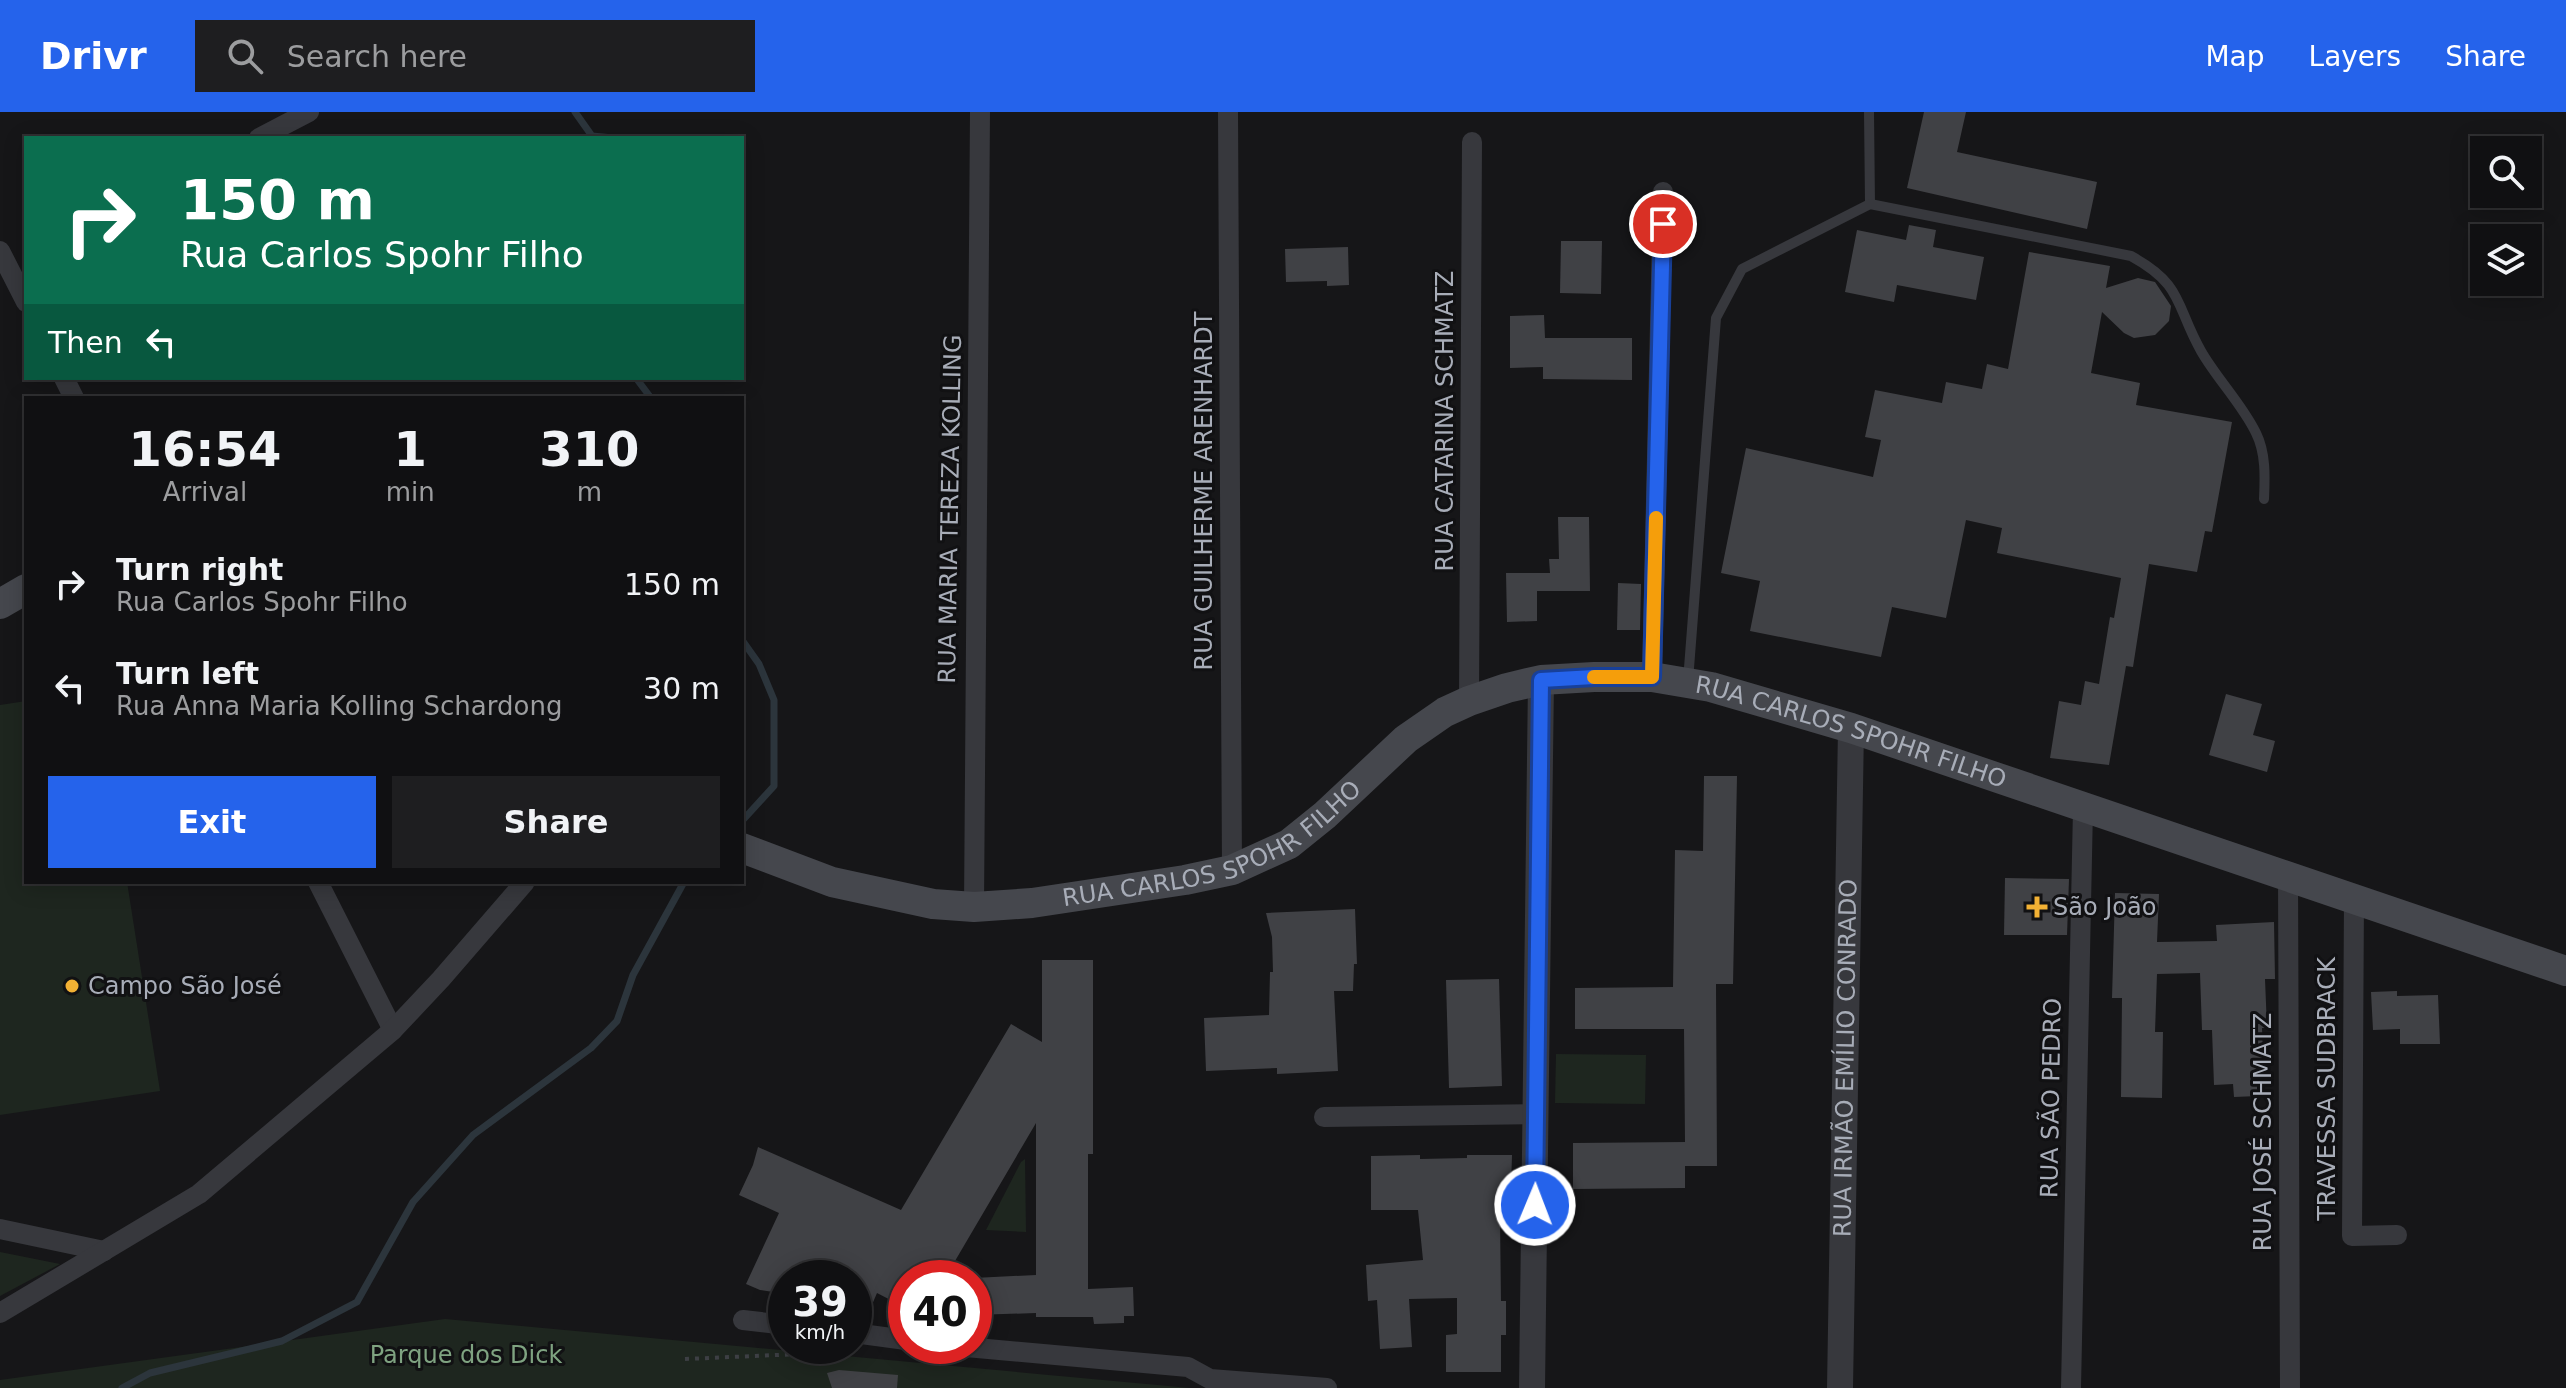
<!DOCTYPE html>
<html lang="en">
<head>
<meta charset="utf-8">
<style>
  :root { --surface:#101012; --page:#1e1e20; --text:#f1f3f6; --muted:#9c9d9f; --line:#303032; --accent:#2563eb }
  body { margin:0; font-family:"DejaVu Sans",sans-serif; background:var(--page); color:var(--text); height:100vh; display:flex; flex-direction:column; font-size:30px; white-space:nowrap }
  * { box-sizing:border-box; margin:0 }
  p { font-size:26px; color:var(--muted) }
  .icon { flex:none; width:44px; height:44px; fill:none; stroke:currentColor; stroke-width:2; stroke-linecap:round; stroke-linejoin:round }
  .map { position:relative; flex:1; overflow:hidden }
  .sheet { position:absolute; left:24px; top:284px; width:720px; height:488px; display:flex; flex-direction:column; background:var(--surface); border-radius:0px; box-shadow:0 4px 20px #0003,0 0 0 2px var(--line) }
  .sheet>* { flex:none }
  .guide { position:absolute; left:24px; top:24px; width:720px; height:244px; border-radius:0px; box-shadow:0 4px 20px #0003,0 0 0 2px var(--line); background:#0b6e4f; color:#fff; overflow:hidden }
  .fabs { position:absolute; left:2470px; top:24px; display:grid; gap:16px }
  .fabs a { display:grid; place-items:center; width:72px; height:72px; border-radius:0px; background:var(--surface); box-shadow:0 4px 20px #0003,0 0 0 2px var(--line); font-size:40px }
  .speed { position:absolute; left:768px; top:1148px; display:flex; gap:16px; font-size:40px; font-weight:700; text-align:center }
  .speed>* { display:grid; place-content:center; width:104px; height:104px; border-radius:50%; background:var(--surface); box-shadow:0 4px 20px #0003,0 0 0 2px var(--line); line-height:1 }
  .speed small { font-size:20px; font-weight:400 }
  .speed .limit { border:12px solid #d22; background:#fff; color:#111 }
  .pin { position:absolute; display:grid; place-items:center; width:68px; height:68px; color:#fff; margin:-34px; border:4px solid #fff; border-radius:50%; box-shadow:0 2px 8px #0007 }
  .me { position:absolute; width:88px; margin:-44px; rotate:1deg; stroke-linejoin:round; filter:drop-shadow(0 0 6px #0008) }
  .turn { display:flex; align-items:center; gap:28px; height:168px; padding:0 24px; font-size:36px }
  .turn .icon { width:104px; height:104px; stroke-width:2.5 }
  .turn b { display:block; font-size:56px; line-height:68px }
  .then { display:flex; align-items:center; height:76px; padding:0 24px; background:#0003; gap:16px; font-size:30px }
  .eta { display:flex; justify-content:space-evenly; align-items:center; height:136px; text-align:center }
  .eta b { font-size:48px; font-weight:700; line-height:56px }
  .primary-button { display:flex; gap:16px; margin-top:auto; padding:16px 24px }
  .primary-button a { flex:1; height:92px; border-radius:0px; background:var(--accent); color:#fff; font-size:32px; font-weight:700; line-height:92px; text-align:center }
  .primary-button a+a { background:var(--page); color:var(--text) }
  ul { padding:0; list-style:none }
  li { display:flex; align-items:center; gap:24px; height:104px; padding:0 24px }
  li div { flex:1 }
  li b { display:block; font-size:30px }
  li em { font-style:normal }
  header { display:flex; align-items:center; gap:48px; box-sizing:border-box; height:112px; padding:0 40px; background:var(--accent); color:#fff }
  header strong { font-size:38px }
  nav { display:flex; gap:44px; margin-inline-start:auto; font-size:28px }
  .search { width:560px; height:72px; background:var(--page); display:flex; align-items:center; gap:20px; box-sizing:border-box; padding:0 28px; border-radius:0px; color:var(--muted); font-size:30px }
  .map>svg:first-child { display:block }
  .green { fill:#1e261f }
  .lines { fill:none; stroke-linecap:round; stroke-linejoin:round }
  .stream { stroke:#2c353c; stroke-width:7 }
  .building { fill:#404145 }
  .path { stroke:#3d3f44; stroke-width:4; stroke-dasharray:4 6; stroke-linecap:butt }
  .service { stroke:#37383d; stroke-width:10 }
  .minor { stroke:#37383d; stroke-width:20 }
  .tertiary { stroke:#37383d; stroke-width:26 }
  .secondary { stroke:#45474d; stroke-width:30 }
  .route-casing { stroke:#184099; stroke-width:20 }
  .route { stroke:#2563eb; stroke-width:14 }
  .slow { stroke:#f59e0b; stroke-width:14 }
  .poi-dot { fill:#f2b134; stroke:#111113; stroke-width:3 }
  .labels { text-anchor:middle; stroke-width:6; stroke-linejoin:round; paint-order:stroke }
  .street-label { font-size:24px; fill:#a8adb8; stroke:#111113 }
  .poi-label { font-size:24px; fill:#a8adb8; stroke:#111113; text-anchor:start }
  .park-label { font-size:24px; fill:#7fa381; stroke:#111113 }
</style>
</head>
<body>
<header>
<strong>Drivr</strong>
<div class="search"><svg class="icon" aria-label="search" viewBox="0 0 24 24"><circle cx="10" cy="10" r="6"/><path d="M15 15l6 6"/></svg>Search here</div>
<nav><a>Map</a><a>Layers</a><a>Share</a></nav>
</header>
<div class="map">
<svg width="2566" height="1276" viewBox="0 0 2566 1276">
  <rect width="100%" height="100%" fill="#161618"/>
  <!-- green -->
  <g class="green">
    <polygon points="26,589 26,770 127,770 160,979 0,1003 0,593"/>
    <polygon points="1556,942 1646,943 1645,992 1555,991"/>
    <polygon points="1025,1047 1026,1120 986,1118 1021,1050"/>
    <polygon points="0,1140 60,1152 0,1184"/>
    <polygon points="445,1207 1190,1276 0,1276 0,1268"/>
  </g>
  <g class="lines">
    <!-- stream -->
    <g class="stream">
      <polyline points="575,0 592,24 613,26"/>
      <polyline points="636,266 651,286"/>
      <polyline points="742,528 759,552 774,588 774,674 742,709"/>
      <polyline points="122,1276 150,1261 282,1229 357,1190 413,1090 473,1023 591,936 617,909 633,863 684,770"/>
    </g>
  </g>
  <!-- building -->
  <g class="building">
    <polygon points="1924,0 1966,0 1957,40 2097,70 2087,117 1907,76"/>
    <polygon points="1909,113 1936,118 1933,135 1984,145 1976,188 1897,173 1894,190 1845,180 1857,118 1906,128"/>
    <polygon points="1561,129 1602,129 1601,182 1560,181"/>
    <polygon points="1348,135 1349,173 1327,174 1327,169 1286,170 1285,137"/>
    <polygon points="2029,140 2110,154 2106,176 2138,166 2155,170 2171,194 2169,209 2155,223 2134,226 2124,221 2102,200 2091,261 2140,271 2136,293 2232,310 2212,420 2205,419 2197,460 2149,452 2133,555 2126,554 2109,653 2050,646 2059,589 2081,593 2085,569 2099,572 2110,505 2114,506 2121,466 1997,441 2002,416 1966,408 1946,506 1892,495 1881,545 1750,519 1760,469 1721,461 1746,336 1873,365 1881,328 1865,325 1875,278 1942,291 1946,270 1982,277 1987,252 2008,257"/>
    <polygon points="1544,203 1545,226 1632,226 1632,268 1543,267 1543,255 1510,256 1510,204"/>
    <polygon points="1558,405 1589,405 1590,479 1537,479 1537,509 1507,510 1506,461 1550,461 1549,447 1559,447"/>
    <polygon points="1618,471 1641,472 1640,518 1617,518"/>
    <polygon points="2226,582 2262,592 2253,623 2275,629 2267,660 2209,643"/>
    <polygon points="1704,664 1737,664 1733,872 1716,872 1717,1054 1685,1054 1685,1076 1573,1077 1573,1031 1685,1030 1684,917 1575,917 1575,876 1673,875 1675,738 1703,739"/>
    <polygon points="2005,766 2069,767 2067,823 2004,823"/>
    <polygon points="2115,781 2159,782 2157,830 2217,829 2216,813 2274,810 2275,867 2265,867 2267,916 2262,916 2264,969 2257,969 2258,984 2234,985 2233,972 2214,973 2212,918 2202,918 2200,861 2157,862 2155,920 2163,920 2162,986 2121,985 2122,886 2112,886"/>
    <polygon points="1355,797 1357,852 1354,852 1353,879 1334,879 1338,959 1277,962 1277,956 1206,959 1204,906 1269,903 1270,860 1273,860 1272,825 1266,801"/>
    <polygon points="1042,848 1093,848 1093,1042 1088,1042 1088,1177 1133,1175 1134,1204 1124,1204 1124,1211 1094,1212 1093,1205 1036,1205 1036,1201 974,1203 974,1166 1036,1163 1036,1011 945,1166 906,1166 906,1196 877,1181 871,1195 854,1192 854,1166 786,1166 786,1182 760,1178 746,1172 779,1101 739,1083 753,1053 758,1035 901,1098 1011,912 1042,930"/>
    <polygon points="1499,867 1502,974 1449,976 1446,868"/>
    <polygon points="2397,879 2397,884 2438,883 2440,932 2400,932 2400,917 2373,918 2371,880"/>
    <polygon points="1420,1043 1420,1047 1467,1046 1467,1043 1512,1043 1510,1108 1500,1108 1501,1189 1506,1189 1506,1223 1501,1223 1501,1260 1446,1260 1446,1223 1457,1222 1457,1186 1409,1187 1412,1235 1380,1237 1377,1188 1368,1189 1366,1153 1423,1148 1418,1098 1371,1098 1371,1044"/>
    <polygon points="839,1258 898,1263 897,1276 832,1276 827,1261"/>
  </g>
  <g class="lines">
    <!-- path -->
    <polyline class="path" points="685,1247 846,1240"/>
    <!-- service -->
    <g class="service">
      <polyline points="1869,0 1870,92"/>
      <path d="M1688,569L1716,206L1742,157L1870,92L2131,144C2184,173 2175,193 2201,239C2217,267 2242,292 2256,321C2266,341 2265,365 2264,387"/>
    </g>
    <!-- minor -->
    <g class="minor">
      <polyline points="1228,0 1232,758"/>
      <polyline points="259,26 309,0"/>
      <polyline points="0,139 26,190"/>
      <polyline points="64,266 74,286"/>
      <polyline points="1652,565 1663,80"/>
      <polyline points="1469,589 1472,30"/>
      <polyline points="2288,764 2290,1276"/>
      <polyline points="318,770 393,918"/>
      <polyline points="2354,786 2352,1124 2397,1123"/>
      <polyline points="974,795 980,0"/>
      <polyline points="1324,1005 1536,1002"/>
      <polyline points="0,1117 104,1139"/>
      <polyline points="0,1201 199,1082 393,918 441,867 525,770"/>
      <polyline points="743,1208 786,1213"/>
      <polyline points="854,1221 906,1228"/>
      <polyline points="955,1234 1188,1255 1210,1267 1327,1276"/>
      <polyline points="2071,1276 2083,696"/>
    </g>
    <!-- tertiary -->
    <g class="tertiary">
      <polyline points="1532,1276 1541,568"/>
      <path id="s1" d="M1840,1276L1851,616"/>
    </g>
    <!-- secondary -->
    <g class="secondary">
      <polyline points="0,492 26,477"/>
      <path id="s2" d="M742,736L832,770L933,792L974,795L1032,791L1185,768L1232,758L1289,732L1325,703L1406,627L1445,600L1469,589L1507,576L1541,568L1594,565H1652L1711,575L1851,616L2566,859"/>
    </g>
  </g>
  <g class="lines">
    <!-- route casing -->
    <g class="route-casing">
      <polyline id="route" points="1535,1093 1541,568 1594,565 1652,565 1663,112"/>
    </g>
    <!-- route -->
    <use href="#route" class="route"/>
    <!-- slow -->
    <polyline class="slow" points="1594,565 1652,565 1656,406"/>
  </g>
  <!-- markers -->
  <g class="poi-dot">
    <path d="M2033 783h8v8h8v8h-8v8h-8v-8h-8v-8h8z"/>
    <circle cx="72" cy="874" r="8"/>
  </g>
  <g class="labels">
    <!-- street labels -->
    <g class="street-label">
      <text transform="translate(1445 309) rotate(-90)" y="8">RUA CATARINA SCHMATZ</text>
      <text transform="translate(1204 379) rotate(-90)" y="8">RUA GUILHERME ARENHARDT</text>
      <text transform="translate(950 397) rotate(-89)" y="8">RUA MARIA TEREZA KOLLING</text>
      <text dy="8" stroke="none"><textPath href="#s2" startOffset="1188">RUA CARLOS SPOHR FILHO</textPath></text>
      <text dy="8" stroke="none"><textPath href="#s2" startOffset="492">RUA CARLOS SPOHR FILHO</textPath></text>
      <text dy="8" stroke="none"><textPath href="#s1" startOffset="330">RUA IRMÃO EMÍLIO CONRADO</textPath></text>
      <text transform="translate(2327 977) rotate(-90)" y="8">TRAVESSA SUDBRACK</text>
      <text transform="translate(2051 986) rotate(-89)" y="8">RUA SÃO PEDRO</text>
      <text transform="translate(2263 1020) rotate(-90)" y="8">RUA JOSÉ SCHMATZ</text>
    </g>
    <!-- poi labels -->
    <g class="poi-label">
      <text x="2053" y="803">São João</text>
      <text x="88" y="882">Campo São José</text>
    </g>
    <!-- park labels -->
    <g class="park-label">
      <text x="466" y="1251">Parque dos Dick</text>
    </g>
  </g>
</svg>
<div class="fabs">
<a><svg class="icon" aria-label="search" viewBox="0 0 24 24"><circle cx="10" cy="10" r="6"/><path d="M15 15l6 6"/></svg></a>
<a><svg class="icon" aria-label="layers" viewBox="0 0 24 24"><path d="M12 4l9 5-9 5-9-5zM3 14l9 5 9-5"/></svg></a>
</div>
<div class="speed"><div>39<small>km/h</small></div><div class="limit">40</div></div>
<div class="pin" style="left:1663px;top:112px;background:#d93025"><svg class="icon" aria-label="arrive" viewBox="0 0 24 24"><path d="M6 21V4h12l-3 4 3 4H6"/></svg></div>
<svg class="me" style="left:1535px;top:1093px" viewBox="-20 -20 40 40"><circle r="17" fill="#2563eb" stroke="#fff" stroke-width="3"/><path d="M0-11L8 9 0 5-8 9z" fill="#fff"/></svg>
<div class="guide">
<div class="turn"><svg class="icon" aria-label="right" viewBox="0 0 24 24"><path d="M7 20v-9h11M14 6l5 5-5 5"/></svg><div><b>150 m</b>Rua Carlos Spohr Filho</div></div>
<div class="then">Then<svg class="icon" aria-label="left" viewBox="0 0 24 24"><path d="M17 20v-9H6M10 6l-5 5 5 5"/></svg></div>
</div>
<section class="sheet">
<div class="eta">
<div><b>16:54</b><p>Arrival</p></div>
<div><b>1</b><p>min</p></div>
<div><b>310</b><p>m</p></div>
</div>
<ul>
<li><svg class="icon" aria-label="right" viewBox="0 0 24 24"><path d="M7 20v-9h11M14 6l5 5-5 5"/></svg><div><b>Turn right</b><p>Rua Carlos Spohr Filho</p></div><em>150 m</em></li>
<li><svg class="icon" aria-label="left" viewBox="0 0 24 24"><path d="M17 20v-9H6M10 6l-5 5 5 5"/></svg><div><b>Turn left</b><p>Rua Anna Maria Kolling Schardong</p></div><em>30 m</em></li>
</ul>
<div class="primary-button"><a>Exit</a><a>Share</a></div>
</section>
</div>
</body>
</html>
